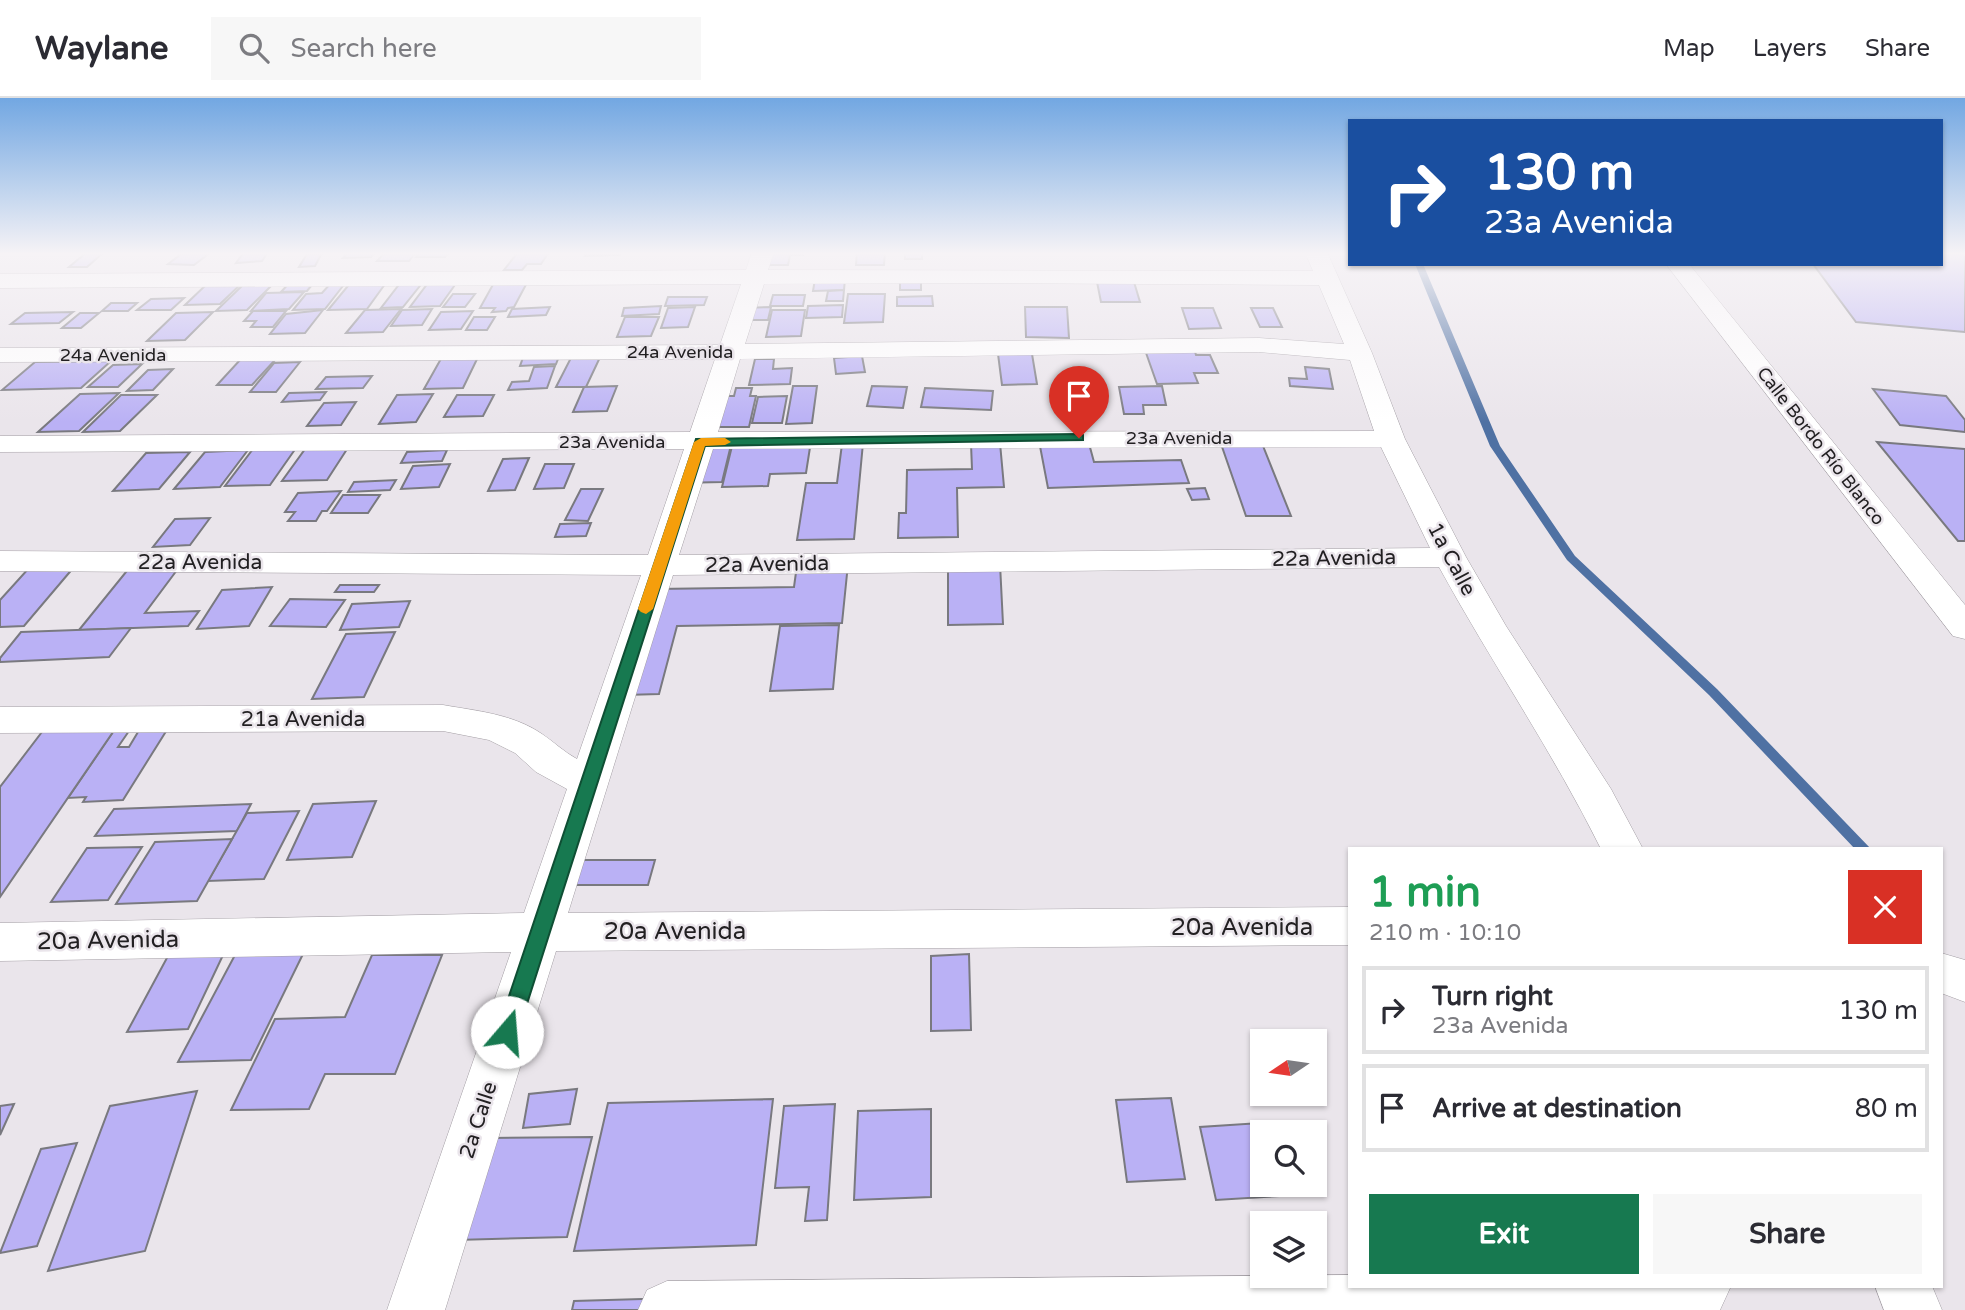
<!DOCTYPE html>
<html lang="en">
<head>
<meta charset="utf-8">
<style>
  :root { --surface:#fff; --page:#f7f7f7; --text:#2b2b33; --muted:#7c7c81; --line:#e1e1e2; --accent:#177950 }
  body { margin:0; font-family:"Varela Round",sans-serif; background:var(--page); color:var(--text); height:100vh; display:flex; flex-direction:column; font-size:26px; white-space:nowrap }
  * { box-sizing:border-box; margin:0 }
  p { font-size:23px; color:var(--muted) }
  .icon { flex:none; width:38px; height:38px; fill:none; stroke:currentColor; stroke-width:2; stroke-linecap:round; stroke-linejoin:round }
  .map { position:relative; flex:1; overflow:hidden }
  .drawer { position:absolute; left:1348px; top:749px; width:595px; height:441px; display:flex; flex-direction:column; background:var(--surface); border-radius:0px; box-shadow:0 2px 5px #0004 }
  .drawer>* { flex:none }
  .top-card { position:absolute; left:1348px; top:21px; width:595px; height:147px; border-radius:0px; box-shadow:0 2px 5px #0004; background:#1a4fa0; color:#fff; overflow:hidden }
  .needle { width:46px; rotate:257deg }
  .controls { position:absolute; left:1250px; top:931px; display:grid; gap:14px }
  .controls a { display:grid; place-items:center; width:77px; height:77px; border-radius:0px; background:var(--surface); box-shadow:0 2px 5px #0004; font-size:35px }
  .pin { position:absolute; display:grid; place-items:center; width:60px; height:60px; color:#fff; margin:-72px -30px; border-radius:50% 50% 50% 0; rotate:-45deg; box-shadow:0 0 7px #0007 }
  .pin .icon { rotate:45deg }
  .me { position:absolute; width:77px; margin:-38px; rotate:18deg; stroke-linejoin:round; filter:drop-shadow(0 0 5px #0008) }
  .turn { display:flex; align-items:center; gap:24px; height:147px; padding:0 21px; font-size:32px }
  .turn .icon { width:91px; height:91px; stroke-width:2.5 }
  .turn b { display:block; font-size:49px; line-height:60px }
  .round { display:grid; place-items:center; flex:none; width:74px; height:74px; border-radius:0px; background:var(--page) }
  .summary { display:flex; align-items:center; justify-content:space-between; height:119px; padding:0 21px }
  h1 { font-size:42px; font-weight:700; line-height:52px; color:#1e9e55 }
  .cta { display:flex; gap:14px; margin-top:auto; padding:14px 21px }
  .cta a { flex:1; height:80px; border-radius:0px; background:var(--accent); color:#fff; font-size:28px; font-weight:700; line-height:80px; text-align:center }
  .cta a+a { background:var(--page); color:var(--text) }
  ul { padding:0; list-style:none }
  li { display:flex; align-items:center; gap:21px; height:88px; margin:0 14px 10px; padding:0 7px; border:4px solid var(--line); border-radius:0px }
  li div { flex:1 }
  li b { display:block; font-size:26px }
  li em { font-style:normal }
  header { display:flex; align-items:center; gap:42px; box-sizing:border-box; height:98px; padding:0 35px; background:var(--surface); border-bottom:2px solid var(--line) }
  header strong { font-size:33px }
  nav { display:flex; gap:38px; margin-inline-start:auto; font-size:24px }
  .search { width:490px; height:63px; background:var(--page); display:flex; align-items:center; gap:18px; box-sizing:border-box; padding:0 24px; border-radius:0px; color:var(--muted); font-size:26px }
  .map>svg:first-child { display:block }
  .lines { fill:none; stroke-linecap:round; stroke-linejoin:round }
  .stream { fill:#4f71a3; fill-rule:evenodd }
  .building { fill:#bab1f5; stroke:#79797f; stroke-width:2 }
  .minor-casing { stroke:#a39ea4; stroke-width:1 }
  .minor { fill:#fff; fill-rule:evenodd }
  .route { fill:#177950; stroke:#0f4f34; stroke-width:2 }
  .slow { fill:#f59e0b }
  .labels { text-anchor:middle; stroke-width:5; stroke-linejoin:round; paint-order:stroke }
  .far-street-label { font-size:18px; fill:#222022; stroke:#eae5eb }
  .street-label { font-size:21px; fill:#222022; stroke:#eae5eb }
  .near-street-label { font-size:24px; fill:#222022; stroke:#eae5eb }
</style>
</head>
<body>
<header>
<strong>Waylane</strong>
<div class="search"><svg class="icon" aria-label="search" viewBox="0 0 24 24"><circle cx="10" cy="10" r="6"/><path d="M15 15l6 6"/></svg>Search here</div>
<nav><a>Map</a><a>Layers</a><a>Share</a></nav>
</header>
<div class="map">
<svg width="1965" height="1212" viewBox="0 0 1965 1212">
  <rect width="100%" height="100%" fill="#eae5eb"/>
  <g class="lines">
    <!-- stream -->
    <polygon class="stream" points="1415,166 1423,166 1500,348 1575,458 1717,591 1871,751 1855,751 1709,597 1567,462 1490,348"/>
  </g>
  <!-- building -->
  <g class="building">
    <polygon points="87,154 104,154 87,169 69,169"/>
    <polygon points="184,154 211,154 194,167 168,166"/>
    <polygon points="244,154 268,154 262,163 236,165"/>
    <polygon points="349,154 375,154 371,159 343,160"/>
    <polygon points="385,154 416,154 409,163 377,163"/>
    <polygon points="420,154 449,154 445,159 416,159"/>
    <polygon points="518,154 549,154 541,166 527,166 522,172 504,172"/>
    <polygon points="587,154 622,154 620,157 585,158"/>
    <polygon points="769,154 803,154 803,157 790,157 788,167 765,167"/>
    <polygon points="857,154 885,154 884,167 856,167"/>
    <rect x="905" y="154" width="17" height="7"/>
    <polygon points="1941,154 1965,154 1965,234 1856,224 1813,166 1941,166"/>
    <polygon points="322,155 315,168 299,169 307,156"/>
    <polygon points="921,180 921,192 900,192 900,181"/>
    <polygon points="529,181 514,209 508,210 506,213 492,214 495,210 480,210 495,183"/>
    <polygon points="815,181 845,181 844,192 813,193"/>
    <polygon points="316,182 307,193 281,194 291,183"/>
    <polygon points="388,182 367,211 328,212 352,183"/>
    <polygon points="209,184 243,184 220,206 185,207"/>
    <polygon points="275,184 247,212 216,213 245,185"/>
    <polygon points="346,184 325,211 293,212 306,196 322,195 331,185"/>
    <polygon points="401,184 423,184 403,209 381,210"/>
    <polygon points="457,184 440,208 410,209 428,185"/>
    <polygon points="1097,184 1134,184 1140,204 1101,204"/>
    <polygon points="844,192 843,203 826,203 828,193"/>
    <polygon points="304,194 289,211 251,213 266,195"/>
    <polygon points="453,196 475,196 465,209 443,209"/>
    <polygon points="848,196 885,196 883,224 844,225"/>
    <polygon points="773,197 805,197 803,208 770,208"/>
    <polygon points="932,198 933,208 897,208 897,199"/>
    <polygon points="668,199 707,199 704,207 665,208"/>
    <polygon points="184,200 171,212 137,212 151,201"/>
    <polygon points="111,205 137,205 128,213 102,213"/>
    <polygon points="843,207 842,219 806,220 808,208"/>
    <polygon points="661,208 659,216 622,218 624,210"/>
    <polygon points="550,209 546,217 508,219 512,211"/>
    <polygon points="695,209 688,229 661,230 668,210"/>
    <polygon points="771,209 768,222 740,222 743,210"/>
    <polygon points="1025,209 1067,209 1069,240 1026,239"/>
    <polygon points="1182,210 1213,210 1221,230 1189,231"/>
    <polygon points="1251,210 1273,210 1282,229 1260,229"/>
    <polygon points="401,211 383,234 346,235 365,212"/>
    <polygon points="432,211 422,227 391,228 402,212"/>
    <polygon points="323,212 305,235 270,236 286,216"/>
    <polygon points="772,212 805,212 801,238 766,239"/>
    <polygon points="253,213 286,213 273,229 251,229 256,223 244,223"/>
    <polygon points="473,213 461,231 429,232 441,214"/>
    <polygon points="73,214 59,225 11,226 25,215"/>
    <polygon points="213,214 185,242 147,243 176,215"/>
    <polygon points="80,215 99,215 81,230 62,230"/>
    <polygon points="474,219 495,219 487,232 466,232"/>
    <polygon points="625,219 659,219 651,238 617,239"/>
    <polygon points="1194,250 1196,257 1210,257 1218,275 1194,275 1198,285 1157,286 1145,252"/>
    <polygon points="603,253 586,289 556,289 574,254"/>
    <polygon points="560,256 556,266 520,268 524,257"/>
    <polygon points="998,256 1032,256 1037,286 1002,287"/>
    <polygon points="479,257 463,290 424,291 442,259"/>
    <polygon points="862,258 865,274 836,276 834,260"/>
    <polygon points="755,261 774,261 773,271 792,270 790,286 749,287"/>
    <polygon points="240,262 275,262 252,287 217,287"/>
    <polygon points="111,263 81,290 2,292 35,264"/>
    <polygon points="300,264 276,294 250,294 274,265"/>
    <polygon points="142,266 118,289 88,289 113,267"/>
    <polygon points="555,268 547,290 508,292 512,284 529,283 534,269"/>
    <polygon points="1305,269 1329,271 1333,291 1290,288 1289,280 1307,281"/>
    <polygon points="173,271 153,292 127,293 148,272"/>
    <polygon points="372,278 363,290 316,291 326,279"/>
    <polygon points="617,288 607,313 573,314 584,289"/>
    <polygon points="793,288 817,288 812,325 786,326"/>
    <polygon points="872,288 907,289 903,310 867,308"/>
    <polygon points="1162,288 1166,307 1143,307 1144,316 1124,316 1119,289"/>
    <polygon points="736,290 752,290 750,298 756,298 749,329 701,329 710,298 734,298"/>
    <polygon points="925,290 993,293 991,312 921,309"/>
    <polygon points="1873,291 1946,298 1965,322 1965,334 1900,327"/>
    <polygon points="326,294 320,302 282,304 289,295"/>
    <polygon points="119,295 79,333 38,334 80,296"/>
    <polygon points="433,296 416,324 379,326 397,297"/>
    <polygon points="121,297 157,297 120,333 83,334"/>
    <polygon points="457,297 494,297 483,318 444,319"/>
    <polygon points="787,298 782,325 752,325 758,299"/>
    <polygon points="356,304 341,327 307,328 324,305"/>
    <polygon points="1088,342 1094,364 1181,362 1189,385 1048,390 1039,343"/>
    <polygon points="811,343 806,375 770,376 768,388 722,389 733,344"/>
    <polygon points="1220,343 1261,343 1291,418 1246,418"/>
    <polygon points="1877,344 1965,351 1965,443 1958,443"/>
    <polygon points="351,345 327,382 282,383 308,347"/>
    <polygon points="863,345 854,441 797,442 806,385 837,385 842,346"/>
    <polygon points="1000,345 1004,389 957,390 958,439 898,440 899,415 906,415 907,372 972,371 971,346"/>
    <polygon points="689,347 731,347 722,384 678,385"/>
    <polygon points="296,350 270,387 225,388 253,351"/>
    <polygon points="248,352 220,389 174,391 205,354"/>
    <polygon points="447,352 442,363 401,365 407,354"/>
    <polygon points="190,354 159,391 113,393 146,355"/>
    <polygon points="529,360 515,392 488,393 503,361"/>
    <polygon points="450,366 439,389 401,391 413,368"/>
    <polygon points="545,366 574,366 564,390 534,391"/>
    <polygon points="396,382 390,392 348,394 354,384"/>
    <polygon points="1205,390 1209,401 1192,402 1187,391"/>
    <polygon points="581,391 603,391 588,423 565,422"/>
    <polygon points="341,393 327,413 322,413 316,423 288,423 295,414 285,414 298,395"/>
    <polygon points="343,397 380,397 368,415 331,415"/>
    <polygon points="210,420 190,447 153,449 175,421"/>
    <polygon points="591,425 586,438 555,439 560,426"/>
    <polygon points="848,466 842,525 677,528 659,596 625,597 656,491 794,489 797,467"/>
    <polygon points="1000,466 1003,526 948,527 948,467"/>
    <polygon points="180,468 145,515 199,513 188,528 79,532 130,469"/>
    <polygon points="74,469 24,528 0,529 0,502 29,470"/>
    <polygon points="340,487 379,487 374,494 335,494"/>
    <polygon points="272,489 249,528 197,531 222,492"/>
    <polygon points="290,501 345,502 326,529 270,528"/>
    <polygon points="410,503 399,529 340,532 352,506"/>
    <polygon points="839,527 833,591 770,593 780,528"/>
    <polygon points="131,530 109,559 0,564 0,560 21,534"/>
    <polygon points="395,534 364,599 312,601 346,536"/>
    <polygon points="170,627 123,702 83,704 86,699 68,700 113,634 129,633 118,649 129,649 141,629"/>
    <polygon points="45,630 113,634 0,799 0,689"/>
    <polygon points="376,703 352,759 287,762 313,706"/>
    <polygon points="251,706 237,733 95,738 114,711"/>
    <polygon points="299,713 264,781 208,783 247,715"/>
    <polygon points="232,741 197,803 116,806 155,744"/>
    <polygon points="142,749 108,802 51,804 87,750"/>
    <polygon points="569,762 655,762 648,787 561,787"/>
    <polygon points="224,855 188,931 127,934 168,858"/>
    <polygon points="303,856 251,962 178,964 235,857"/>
    <polygon points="969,856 971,932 931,933 931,858"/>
    <polygon points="372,857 442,857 395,976 325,976 309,1011 231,1012 275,921 345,919"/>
    <polygon points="577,991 570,1026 523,1030 529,996"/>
    <polygon points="197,993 145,1153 48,1173 110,1008"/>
    <polygon points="1171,1000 1185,1081 1127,1084 1116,1002"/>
    <polygon points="773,1001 756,1147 574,1153 608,1005"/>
    <polygon points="14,1006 0,1037 0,1008"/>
    <polygon points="835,1006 827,1122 805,1123 809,1089 775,1090 784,1008"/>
    <polygon points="931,1011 931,1099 854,1102 858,1013"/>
    <polygon points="1260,1025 1262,1087 1275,1087 1278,1098 1216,1102 1200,1029"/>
    <polygon points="592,1039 567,1139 456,1142 488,1040"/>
    <polygon points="77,1045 37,1148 0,1155 41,1051"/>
    <polygon points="745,1198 743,1212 572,1212 574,1203"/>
  </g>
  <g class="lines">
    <!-- minor casing -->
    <g class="minor-casing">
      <g id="minor">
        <path d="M752,154H774L768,172L1313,173L1305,154H1327L1372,255L1405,341L1466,459L1506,528L1611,691L1643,751H1601C1553,654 1491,564 1439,469L673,477L568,815L1349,809V847L556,853L445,1212H387L511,854L0,863V825L524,815L567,691L536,674L515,655L489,642L443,633L0,635V609L443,607C477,613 513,616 542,636C554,644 564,654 577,661L641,477L0,473V453L648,457L684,351L0,354V338L690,334L715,261L0,264V250L720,247L741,186L0,190V176L746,172ZM974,185L1319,187L1344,246L1259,240L745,246L764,186ZM1259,254L1350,262L1374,333L718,334L740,261ZM1381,349L1430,450L679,457L713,351Z"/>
        <polygon points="1666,166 1689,166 1965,507 1965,541 1953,538"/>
        <polygon points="1941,855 1965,862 1965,904 1941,895"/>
        <polygon points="1349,1177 1349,1188 1731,1188 1720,1212 638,1212 647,1192 667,1183"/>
        <polygon points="1875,1188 1932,1188 1942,1212 1884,1212"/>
      </g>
    </g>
    <!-- minor -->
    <use href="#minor" class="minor"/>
  </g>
  <!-- sky -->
  <linearGradient id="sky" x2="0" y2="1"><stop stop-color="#72a7e2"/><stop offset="0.48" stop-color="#f6f3f6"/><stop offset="1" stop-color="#f6f3f6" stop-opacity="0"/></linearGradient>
  <rect width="1965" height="324" fill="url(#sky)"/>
  <!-- route -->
  <polygon class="route" points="1079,336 1083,337 1083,342 705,348 518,934 514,941 507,944 500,941 497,934 696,341"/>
  <!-- slow -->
  <polygon class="slow" points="701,340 725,340 731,344 725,347 705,348 653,511 646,516 641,514 638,511 694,344"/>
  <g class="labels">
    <!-- far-street labels -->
    <g class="far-street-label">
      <text x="680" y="260">24a Avenida</text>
      <text x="113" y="263">24a Avenida</text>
      <text x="1179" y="346">23a Avenida</text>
      <text x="612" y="350">23a Avenida</text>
      <text transform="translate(1821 348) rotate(52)" y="6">Calle Bordo Río Blanco</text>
    </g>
    <!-- street labels -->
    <g class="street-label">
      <text transform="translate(1334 460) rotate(-1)" y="7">22a Avenida</text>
      <text transform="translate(1452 461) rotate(62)" y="7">1a Calle</text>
      <text x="200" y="471">22a Avenida</text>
      <text transform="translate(767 466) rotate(-1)" y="7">22a Avenida</text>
      <text x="303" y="628">21a Avenida</text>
      <text transform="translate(478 1022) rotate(-72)" y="7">2a Calle</text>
    </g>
    <!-- near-street labels -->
    <g class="near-street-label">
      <text x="1242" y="837">20a Avenida</text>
      <text x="675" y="841">20a Avenida</text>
      <text transform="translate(108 842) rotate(-1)" y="8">20a Avenida</text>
    </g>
  </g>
</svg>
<div class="controls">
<a><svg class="needle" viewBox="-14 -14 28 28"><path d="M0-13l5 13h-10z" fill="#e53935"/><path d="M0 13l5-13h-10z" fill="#7c7c81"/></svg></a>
<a><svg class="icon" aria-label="search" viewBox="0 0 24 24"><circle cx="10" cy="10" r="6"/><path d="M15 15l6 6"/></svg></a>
<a><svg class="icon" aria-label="layers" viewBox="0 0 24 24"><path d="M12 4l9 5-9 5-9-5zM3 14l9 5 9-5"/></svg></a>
</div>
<div class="pin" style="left:1079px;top:340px;background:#d93025"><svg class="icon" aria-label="arrive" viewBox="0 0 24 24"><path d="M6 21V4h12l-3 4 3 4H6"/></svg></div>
<svg class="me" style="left:507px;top:934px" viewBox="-20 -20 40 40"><circle r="19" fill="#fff"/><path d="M0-13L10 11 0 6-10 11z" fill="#177950"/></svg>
<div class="top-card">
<div class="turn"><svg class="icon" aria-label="right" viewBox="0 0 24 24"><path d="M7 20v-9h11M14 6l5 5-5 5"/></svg><div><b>130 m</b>23a Avenida</div></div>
</div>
<section class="drawer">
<div class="summary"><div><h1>1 min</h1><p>210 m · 10:10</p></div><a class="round" style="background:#d93025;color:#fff"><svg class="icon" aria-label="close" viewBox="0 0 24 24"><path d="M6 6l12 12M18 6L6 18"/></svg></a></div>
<ul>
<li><svg class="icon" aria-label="right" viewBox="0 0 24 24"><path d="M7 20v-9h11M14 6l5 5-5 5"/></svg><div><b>Turn right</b><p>23a Avenida</p></div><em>130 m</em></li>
<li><svg class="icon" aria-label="arrive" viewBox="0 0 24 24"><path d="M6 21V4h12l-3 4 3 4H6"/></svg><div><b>Arrive at destination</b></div><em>80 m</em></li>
</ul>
<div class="cta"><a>Exit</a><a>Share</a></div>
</section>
</div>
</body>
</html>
